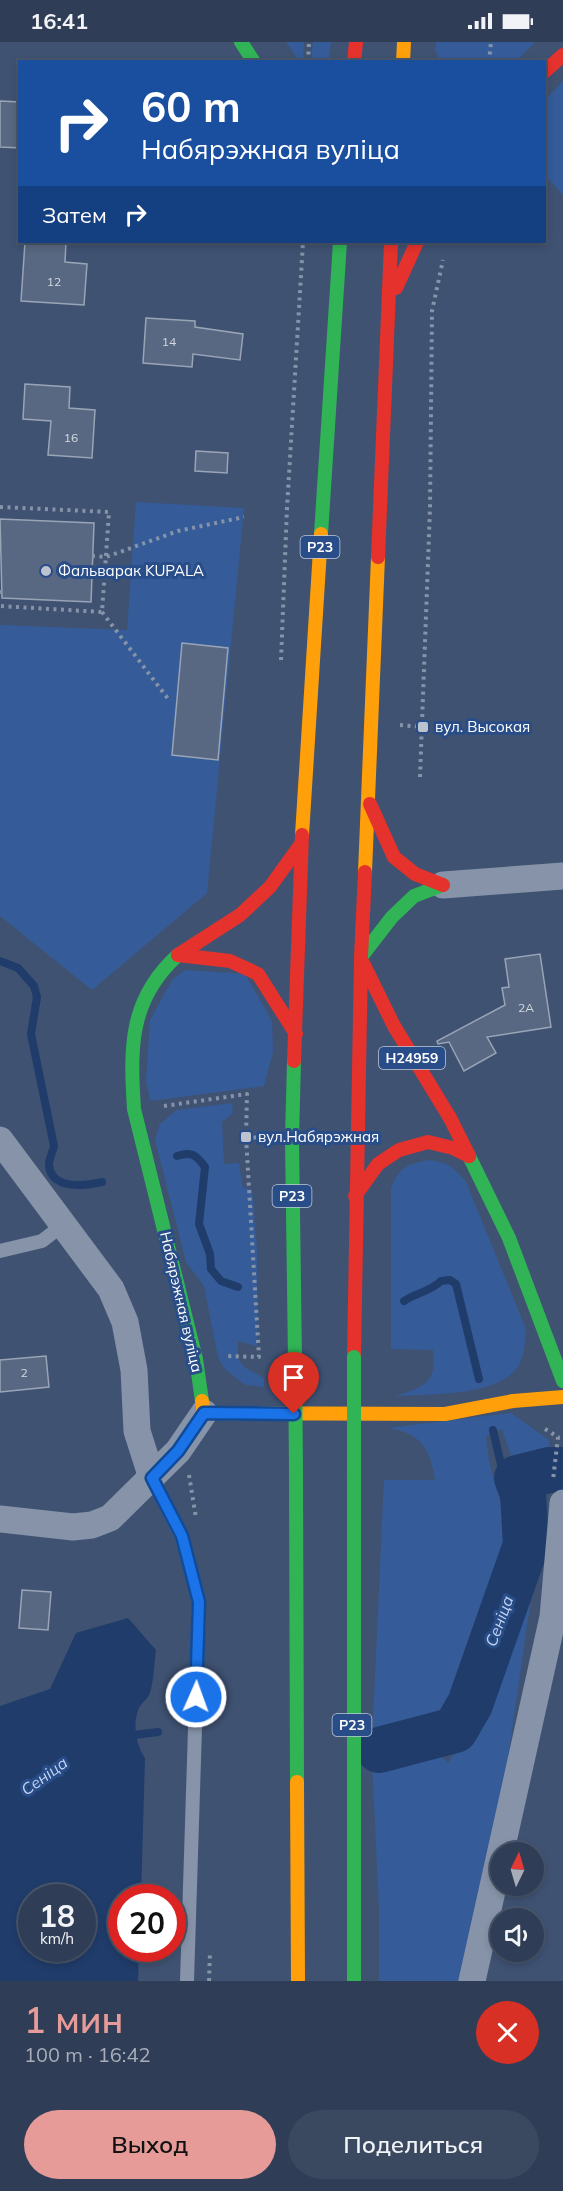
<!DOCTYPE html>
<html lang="ru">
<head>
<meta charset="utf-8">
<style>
  :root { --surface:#2f3e56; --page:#3b4960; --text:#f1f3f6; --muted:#a7aeb9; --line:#4a576c; --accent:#e69b98 }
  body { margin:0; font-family:Mulish,sans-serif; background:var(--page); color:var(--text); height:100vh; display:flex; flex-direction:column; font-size:22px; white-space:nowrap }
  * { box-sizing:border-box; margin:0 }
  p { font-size:20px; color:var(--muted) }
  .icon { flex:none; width:33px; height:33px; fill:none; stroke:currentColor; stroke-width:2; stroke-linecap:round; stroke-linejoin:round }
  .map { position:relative; height:1939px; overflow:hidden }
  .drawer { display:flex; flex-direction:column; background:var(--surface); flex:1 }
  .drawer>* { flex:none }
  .hud { position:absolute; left:18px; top:18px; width:528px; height:183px; border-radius:0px; box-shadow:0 3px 9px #0003,0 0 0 2px var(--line); background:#1a4fa0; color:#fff; overflow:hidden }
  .needle { width:39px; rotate:5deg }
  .controls { position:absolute; left:490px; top:1800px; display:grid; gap:12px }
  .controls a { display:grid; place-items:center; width:54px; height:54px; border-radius:50%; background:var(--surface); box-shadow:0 3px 9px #0003,0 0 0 2px var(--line); font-size:30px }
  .speed { position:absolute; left:18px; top:1842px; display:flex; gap:12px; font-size:30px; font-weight:700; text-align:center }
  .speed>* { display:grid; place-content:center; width:78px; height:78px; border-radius:50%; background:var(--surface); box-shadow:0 3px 9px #0003,0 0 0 2px var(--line); line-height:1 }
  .speed small { font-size:15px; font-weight:400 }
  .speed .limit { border:9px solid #d22; background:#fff; color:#111 }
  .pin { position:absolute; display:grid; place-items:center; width:51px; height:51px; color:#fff; margin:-62px -26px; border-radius:50% 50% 50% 0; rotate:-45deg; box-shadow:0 0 6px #0007 }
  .pin .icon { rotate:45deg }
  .me { position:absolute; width:66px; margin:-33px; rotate:2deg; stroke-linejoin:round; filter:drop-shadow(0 0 4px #0008) }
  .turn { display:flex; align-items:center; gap:21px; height:126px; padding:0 24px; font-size:27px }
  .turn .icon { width:78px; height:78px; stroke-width:2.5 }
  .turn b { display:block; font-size:42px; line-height:51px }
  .then { display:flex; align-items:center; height:57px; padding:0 24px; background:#0003; gap:12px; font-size:22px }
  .round { display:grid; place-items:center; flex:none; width:63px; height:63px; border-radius:32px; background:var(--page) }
  .head { display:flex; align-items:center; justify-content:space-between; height:102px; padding:0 24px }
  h1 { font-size:36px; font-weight:600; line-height:45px; color:var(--accent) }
  .button { display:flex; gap:12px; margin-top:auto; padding:12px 24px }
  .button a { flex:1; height:69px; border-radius:36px; background:var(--accent); color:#111; font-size:24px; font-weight:600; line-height:69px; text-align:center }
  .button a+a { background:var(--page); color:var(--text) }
  .status { display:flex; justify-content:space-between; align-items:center; height:42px; padding:0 30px; background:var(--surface); direction:ltr }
  .status svg { height:16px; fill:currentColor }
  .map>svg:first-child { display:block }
  .green { fill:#355c99 }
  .water { fill:#203c6a; fill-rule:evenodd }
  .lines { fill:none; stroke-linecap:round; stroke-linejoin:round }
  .stream { stroke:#203c6a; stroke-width:8 }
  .river { stroke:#203c6a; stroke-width:46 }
  .building { fill:#586882; stroke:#99a4b6; stroke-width:1.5 }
  .path { stroke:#8693a8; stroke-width:4; stroke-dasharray:3 4.5; stroke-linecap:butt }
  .lane { stroke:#8693a8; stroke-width:14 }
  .street { stroke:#8693a8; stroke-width:27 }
  .fast { stroke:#30b455; stroke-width:14 }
  .slow { stroke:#ff9f0a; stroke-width:14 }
  .jam { stroke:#e5322d; stroke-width:14 }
  .fast-bridge { stroke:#30b455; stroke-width:14 }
  .route-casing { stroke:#114b97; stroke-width:15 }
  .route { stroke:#1a73e8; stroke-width:10 }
  .poi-dot { fill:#bcc2ce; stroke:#294d88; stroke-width:2 }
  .labels { text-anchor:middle; stroke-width:6; stroke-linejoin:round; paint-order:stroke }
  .number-label { font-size:12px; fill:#d5d9e0 }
  .shield { fill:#294d88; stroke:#bfcadb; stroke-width:1.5 }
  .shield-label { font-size:14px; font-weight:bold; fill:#fff }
  .poi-label { font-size:15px; fill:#fff; stroke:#294d88; text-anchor:start }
  .street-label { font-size:15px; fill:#fff; stroke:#294d88 }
  .water-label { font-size:16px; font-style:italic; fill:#c1d4f0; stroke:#294d88 }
</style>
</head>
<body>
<div class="status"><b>16:41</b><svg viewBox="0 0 49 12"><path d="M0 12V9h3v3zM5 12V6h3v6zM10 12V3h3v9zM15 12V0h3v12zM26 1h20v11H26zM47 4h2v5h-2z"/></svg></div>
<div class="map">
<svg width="563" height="1939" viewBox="0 0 563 1939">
  <rect width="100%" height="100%" fill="#3f5272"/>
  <!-- green -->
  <g class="green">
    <polygon points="286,0 304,0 303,19 299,19"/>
    <polygon points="313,0 331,0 329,19 311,19"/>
    <polygon points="436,0 535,0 516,19 441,20 435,8"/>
    <polygon points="563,39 563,152 562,152 545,133 544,59"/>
    <polygon points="136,460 244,466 207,851 92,948 0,874 0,583 127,588"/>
    <polygon points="185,928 245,932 272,979 273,1010 264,1044 150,1059 146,1038 150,978 172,938"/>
    <polygon points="232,1061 233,1071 222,1080 224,1122 239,1121 243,1146 252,1147 257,1207 257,1304 238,1299 238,1317 244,1325 264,1336 264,1345 246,1343 237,1337 224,1326 218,1315 204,1244 186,1220 155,1098 160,1082 177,1068"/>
    <path d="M428,1118C448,1120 453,1125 466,1140L526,1287C525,1300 525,1316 516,1327C494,1355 428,1352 395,1354C424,1345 437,1342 433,1308L391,1307V1146C400,1124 407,1123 428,1118Z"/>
    <path d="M511,1371L549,1398L548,1422L523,1426L514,1423L502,1387L486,1394L489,1419L502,1467L517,1498L489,1573L438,1684L372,1701L384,1438H435C430,1406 422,1392 389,1386Z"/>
    <polygon points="543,1454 532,1549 505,1737 459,1939 379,1939 379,1866 372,1719 431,1704 448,1721 478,1676 534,1503 531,1458"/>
  </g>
  <!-- water -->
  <path class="water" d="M128,1576L156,1608C154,1622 154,1637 150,1651C148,1657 142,1660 139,1666C132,1682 136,1703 145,1716L141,1855L122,1856V1906L139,1907L138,1939H0V1664L50,1647L76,1591ZM32,1856H82V1906H32Z"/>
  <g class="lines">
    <!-- stream -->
    <g class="stream">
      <path d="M0,919L18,926L34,944L37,955L31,992L54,1104C53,1110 49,1116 49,1123C51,1148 85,1144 102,1140"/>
      <path d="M177,1114C192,1109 196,1113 205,1125L199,1182L210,1212L211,1227L221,1239L238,1245"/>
      <path d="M404,1259C416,1251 431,1249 441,1239L450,1238L456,1242L479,1337"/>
      <polyline points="493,1388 502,1427 517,1436"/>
      <polyline points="126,1694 158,1690"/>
    </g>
    <!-- river -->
    <polyline class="river" points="379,1708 455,1688 470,1662 526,1503 523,1451 517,1436 549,1428 563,1428"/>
  </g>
  <!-- building -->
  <g class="building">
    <polygon points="0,59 20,60 20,106 0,105"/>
    <polygon points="25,200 66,200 65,220 87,222 84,263 21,259"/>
    <polygon points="146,276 195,279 195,285 243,292 240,318 193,312 192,325 143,321"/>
    <polygon points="25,342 70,345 69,366 95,368 92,416 48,413 51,379 23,377"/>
    <polygon points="196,409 228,411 227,431 195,429"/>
    <polygon points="0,477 94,481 91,560 2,556"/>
    <polygon points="182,601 228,606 218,718 172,713"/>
    <polygon points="540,912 551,985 487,995 496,1011 464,1029 449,1000 438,1002 437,999 505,963 502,946 509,945 505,917"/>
    <polygon points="46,1314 49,1345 0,1350 0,1318"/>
    <polygon points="22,1548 51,1550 48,1588 19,1586"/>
  </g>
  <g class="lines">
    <!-- path -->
    <g class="path">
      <polyline points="308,20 309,0"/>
      <polyline points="489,20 491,0"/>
      <polyline points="0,465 109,470 102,570 0,564"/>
      <polyline points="92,514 106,515 178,489 244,475"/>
      <polyline points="0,550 2,550"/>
      <polyline points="102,570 169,658"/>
      <polyline points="281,618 287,466 303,200"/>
      <polyline points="400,683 423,685"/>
      <polyline points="420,735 430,466 432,269 443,218"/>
      <polyline points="164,1064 247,1052 246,1095 259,1315 224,1314"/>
      <polyline points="246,1095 263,1096"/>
      <polyline points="545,1387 558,1395 553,1438"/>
      <polyline points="189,1433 196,1476"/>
      <polyline points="209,1939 210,1910"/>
    </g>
    <!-- lane -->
    <g class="lane">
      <polyline points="0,1209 42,1199 64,1182"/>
      <polyline points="152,1436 182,1495 199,1560 187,1939"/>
    </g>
    <!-- street -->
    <g class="street">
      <polyline points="443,843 563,834"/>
      <polyline points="0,1098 111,1247 125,1280 134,1328 137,1389 152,1436"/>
      <polyline points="0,1477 73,1485 92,1483 110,1476 178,1409 204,1371"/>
      <polyline points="472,1939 553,1575 563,1461"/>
    </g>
    <!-- fast -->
    <g class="fast">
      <polyline points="241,0 254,20"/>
      <polyline points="321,492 340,200"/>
      <path d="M178,913C129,957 130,1006 134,1067L196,1317L202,1359"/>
      <polyline points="361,915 392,875 414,854 443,843"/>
      <polyline points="294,1019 292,1097 295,1317"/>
      <polyline points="469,1114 509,1196 563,1339"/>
      <polyline points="354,1427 354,1939"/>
      <polyline points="296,1429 297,1740"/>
    </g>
    <!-- slow -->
    <g class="slow">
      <polyline points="403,20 404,0"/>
      <polyline points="302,793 321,492"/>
      <polyline points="365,830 378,515"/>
      <polyline points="202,1359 204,1371 445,1372 513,1359 563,1355"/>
      <polyline points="297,1740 298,1939"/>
    </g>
    <!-- jam -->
    <g class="jam">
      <polyline points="354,20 356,0"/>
      <polyline points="544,30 563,13"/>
      <polyline points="396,246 417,200"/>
      <polyline points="378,515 391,200"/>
      <polyline points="370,762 394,815 415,832 443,843"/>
      <polyline points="178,913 240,873 270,845 301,802"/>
      <polyline points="178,913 230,919 258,932 296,992"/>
      <polyline points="363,921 394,984 450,1076 469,1114"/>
      <polyline points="294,1019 302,793"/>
      <polyline points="355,1154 378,1122 399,1108 428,1100 453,1106 469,1114"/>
      <polyline points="354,1315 361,915 365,830"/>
    </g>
    <!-- fast-bridge -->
    <g class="fast-bridge">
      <polyline points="354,1315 354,1427"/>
      <polyline points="295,1317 296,1429"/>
    </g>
  </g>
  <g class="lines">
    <!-- route casing -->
    <g class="route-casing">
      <polyline id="route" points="196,1655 199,1560 182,1494 152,1436 178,1409 204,1371 294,1372"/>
    </g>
    <!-- route -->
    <use href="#route" class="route"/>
  </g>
  <!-- markers -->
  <g class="poi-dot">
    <circle cx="46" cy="529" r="6"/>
    <rect x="417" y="679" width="12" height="12" rx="3"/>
    <rect x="240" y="1089" width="12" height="12" rx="3"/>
  </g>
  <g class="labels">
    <!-- number labels -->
    <g class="number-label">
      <text x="54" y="244">12</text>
      <text x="169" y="304">14</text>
      <text x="71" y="400">16</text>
      <text x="526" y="970">2А</text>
      <text x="24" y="1335">2</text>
    </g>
    <!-- shield labels -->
    <g class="shield">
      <rect x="300.5" y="494" width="39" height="22" rx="4.5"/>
      <rect x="379" y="1005" width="66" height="22" rx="4.5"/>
      <rect x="272.5" y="1143" width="39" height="22" rx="4.5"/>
      <rect x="332.5" y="1672" width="39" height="22" rx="4.5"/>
    </g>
    <g class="shield-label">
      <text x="320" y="510">Р23</text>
      <text x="412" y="1021">Н24959</text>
      <text x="292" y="1159">Р23</text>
      <text x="352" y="1688">Р23</text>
    </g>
    <!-- poi labels -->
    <g class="poi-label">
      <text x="58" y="534">Фальварак KUPALA</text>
      <text x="435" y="690">вул. Высокая</text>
      <text x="258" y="1100">вул.Набярэжная</text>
    </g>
    <!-- street labels -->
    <g class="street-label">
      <text transform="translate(181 1260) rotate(77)" y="5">Набярэжная вуліца</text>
    </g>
    <!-- water labels -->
    <g class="water-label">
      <text transform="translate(499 1579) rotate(-70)" y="6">Сеніца</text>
      <text transform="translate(44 1734) rotate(-36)" y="6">Сеніца</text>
    </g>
  </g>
</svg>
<div class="controls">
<a><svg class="needle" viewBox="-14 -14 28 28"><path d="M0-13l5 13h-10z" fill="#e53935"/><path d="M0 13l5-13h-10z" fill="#a7aeb9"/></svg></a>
<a><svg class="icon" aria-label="sound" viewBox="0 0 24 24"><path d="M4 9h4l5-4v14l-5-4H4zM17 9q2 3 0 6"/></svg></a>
</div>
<div class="speed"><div>18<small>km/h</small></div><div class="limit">20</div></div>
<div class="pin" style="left:294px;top:1372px;background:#d93025"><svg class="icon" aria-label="arrive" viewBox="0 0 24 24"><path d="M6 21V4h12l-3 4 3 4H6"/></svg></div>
<svg class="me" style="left:196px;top:1655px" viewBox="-20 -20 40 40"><circle r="17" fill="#1a73e8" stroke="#fff" stroke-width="3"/><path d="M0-11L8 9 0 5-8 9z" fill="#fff"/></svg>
<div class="hud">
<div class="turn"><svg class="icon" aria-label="right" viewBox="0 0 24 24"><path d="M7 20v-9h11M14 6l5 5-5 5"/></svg><div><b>60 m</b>Набярэжная вуліца</div></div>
<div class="then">Затем<svg class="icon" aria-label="right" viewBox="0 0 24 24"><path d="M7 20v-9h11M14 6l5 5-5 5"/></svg></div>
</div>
</div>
<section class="drawer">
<div class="head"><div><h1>1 мин</h1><p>100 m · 16:42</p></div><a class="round" style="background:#d93025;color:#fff"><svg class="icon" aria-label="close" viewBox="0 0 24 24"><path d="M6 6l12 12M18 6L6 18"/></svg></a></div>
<div class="button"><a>Выход</a><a>Поделиться</a></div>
</section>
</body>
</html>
